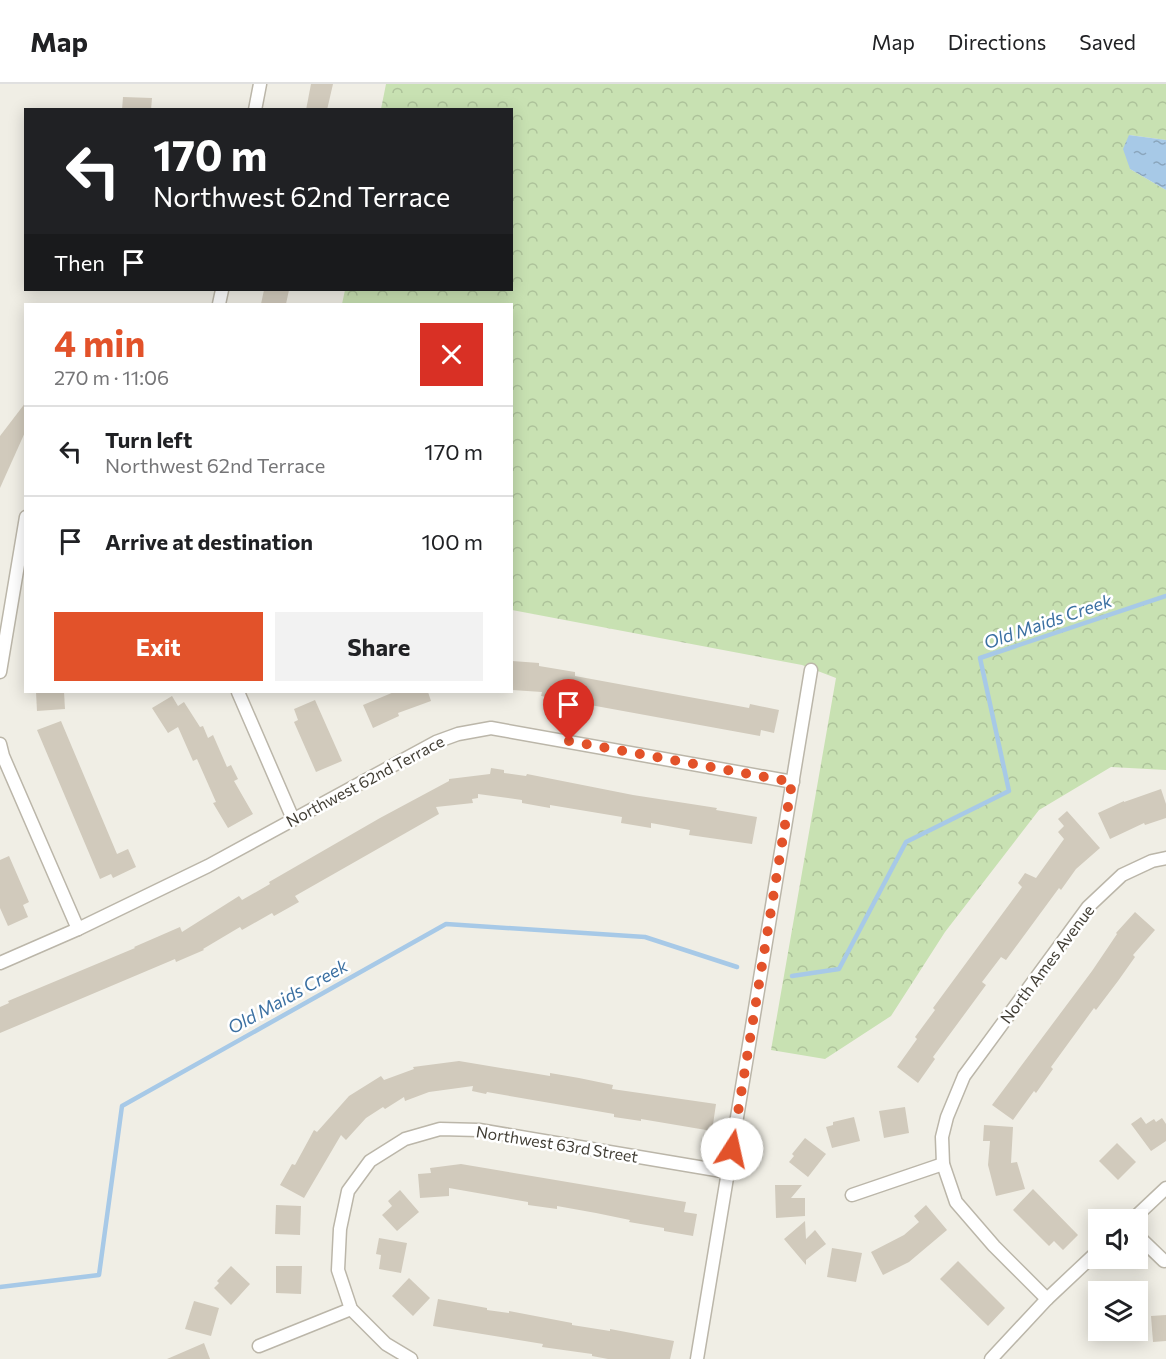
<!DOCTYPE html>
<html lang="en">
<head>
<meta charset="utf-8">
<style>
  :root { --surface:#fff; --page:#f2f2f2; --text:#202124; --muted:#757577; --line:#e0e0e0; --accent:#e2522a }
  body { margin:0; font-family:Commissioner,sans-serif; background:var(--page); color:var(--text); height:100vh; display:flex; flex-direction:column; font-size:22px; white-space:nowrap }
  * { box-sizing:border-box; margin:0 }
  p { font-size:20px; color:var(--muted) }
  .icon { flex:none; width:33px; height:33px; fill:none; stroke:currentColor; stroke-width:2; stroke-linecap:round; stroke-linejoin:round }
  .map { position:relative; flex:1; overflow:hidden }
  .side { position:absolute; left:24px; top:219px; width:489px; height:390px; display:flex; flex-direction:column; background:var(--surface); border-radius:0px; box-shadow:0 3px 15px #0003 }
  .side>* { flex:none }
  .top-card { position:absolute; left:24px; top:24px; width:489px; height:183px; border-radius:0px; box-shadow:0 3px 15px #0003; background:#202124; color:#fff; overflow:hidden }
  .fabs { position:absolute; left:1088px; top:1125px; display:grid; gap:12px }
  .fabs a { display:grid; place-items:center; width:60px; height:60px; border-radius:0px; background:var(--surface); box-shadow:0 3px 15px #0003; font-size:30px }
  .pin { position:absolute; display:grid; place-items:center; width:51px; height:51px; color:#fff; margin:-62px -26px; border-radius:50% 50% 50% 0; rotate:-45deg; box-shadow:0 0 6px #0007 }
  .pin .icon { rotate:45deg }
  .me { position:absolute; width:66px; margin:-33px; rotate:10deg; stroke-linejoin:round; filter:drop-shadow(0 0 4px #0008) }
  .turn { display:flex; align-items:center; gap:21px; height:126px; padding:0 30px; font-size:27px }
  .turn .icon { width:78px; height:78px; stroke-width:2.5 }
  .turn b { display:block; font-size:42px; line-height:51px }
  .then { display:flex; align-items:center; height:57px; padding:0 30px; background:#0003; gap:12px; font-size:22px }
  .round { display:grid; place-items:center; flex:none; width:63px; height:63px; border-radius:0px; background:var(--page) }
  .head { display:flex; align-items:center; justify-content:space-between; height:102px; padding:0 30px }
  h1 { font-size:36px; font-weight:700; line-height:45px; color:var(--accent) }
  .primary-button { display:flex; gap:12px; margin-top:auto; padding:12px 30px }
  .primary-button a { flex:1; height:69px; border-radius:0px; background:var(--accent); color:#fff; font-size:24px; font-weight:700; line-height:69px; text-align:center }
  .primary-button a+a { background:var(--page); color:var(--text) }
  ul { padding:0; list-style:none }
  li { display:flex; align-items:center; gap:18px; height:90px; padding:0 30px; border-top:2px solid var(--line) }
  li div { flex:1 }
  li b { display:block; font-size:22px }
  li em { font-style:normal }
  header { display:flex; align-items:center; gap:36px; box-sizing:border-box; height:84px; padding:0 30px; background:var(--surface); border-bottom:2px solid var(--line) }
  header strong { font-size:28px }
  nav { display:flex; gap:33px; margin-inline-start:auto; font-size:21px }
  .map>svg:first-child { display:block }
  .forest { fill:url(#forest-crowns) }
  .water { fill:url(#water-ripples) }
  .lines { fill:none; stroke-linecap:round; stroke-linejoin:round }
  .stream { stroke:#a7c9e7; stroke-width:4.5 }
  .building { fill:#d1cabc }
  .minor-casing { stroke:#bbb6a9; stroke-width:15 }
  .minor { stroke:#fff; stroke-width:12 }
  .route { stroke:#e2522a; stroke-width:10; stroke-dasharray:0 18 }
  .labels { text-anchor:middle; stroke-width:5; stroke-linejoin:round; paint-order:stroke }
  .street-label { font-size:16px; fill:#423e35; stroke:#fff }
  .water-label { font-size:18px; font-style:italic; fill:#3b70a2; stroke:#fff }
</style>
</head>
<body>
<header>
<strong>Map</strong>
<nav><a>Map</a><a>Directions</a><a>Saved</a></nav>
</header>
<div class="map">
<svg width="1166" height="1275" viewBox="0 0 1166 1275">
  <defs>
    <pattern id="forest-crowns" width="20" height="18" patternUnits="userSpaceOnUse" patternTransform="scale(1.5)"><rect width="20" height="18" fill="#c8e1b2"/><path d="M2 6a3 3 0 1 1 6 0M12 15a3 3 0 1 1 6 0" fill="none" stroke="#adc29a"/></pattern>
    <pattern id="water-ripples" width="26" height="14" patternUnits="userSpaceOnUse" patternTransform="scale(1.5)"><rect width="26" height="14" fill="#a7c9e7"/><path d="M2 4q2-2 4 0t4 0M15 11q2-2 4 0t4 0" fill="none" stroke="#8aa5bc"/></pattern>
  </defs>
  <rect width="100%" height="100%" fill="#f0eee5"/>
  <!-- forest -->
  <polygon class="forest" points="386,0 1166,0 1166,56 1129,51 1130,85 1166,106 1166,686 1111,683 1039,726 945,848 891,932 825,975 771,966 836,594 802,581 512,526 512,220 342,220 345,206 512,206 512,26 381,25"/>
  <!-- water -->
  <polygon class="water" points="1129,51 1166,56 1166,106 1130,85 1123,65"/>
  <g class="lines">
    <!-- stream -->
    <g class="stream">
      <polyline points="792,892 839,885 906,758 1009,707 980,574 1166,512"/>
      <polyline points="0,1203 99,1191 122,1022 446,840 645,853 737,883"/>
    </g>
  </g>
  <!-- building -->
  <g class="building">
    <polygon points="311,0 333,0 327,26 306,26"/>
    <polygon points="123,13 152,14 151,26 122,26"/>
    <polygon points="264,206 289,206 286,220 261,220"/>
    <polygon points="26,318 26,346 0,404 0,352"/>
    <polygon points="512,577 539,579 539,582 575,588 575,592 749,624 750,620 779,626 774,649 761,646 760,652 541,612 542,608 512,606"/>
    <polygon points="36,608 64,608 65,625 37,627"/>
    <polygon points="394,608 428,608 431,617 398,629 399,632 373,644 363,621"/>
    <polygon points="172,612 178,622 184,618 200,643 203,642 208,654 213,651 227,683 231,681 238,695 234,697 253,730 228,744 213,719 216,718 197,675 193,677 178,643 168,649 152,624"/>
    <polygon points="315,616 342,677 316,688 294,638 298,636 294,625"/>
    <polygon points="61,637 117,770 128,765 136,783 113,794 111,790 100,795 37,646"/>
    <polygon points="491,684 504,686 504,689 526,692 527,690 633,711 717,724 716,726 757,733 752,760 689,751 690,746 651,739 651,744 621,739 622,733 550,721 550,724 522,719 522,716 478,710 478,714 472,715 473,719 436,723 439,730 295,812 299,818 274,832 272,829 242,846 240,843 203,865 204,866 176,878 175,875 0,949 0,923 9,919 8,917 135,864 134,863 180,843 182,848 239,812 242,816 270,800 269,798 380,734 449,697 449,695 490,690"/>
    <polygon points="1161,705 1166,720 1166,734 1145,741 1144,739 1110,755 1098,729 1124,717 1124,718"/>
    <polygon points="1067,727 1100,764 1076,785 1061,806 1059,804 1006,876 1001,873 982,898 986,901 933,973 935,975 918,999 897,983 917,955 915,953 935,926 933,924 1022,803 1018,799 1025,789 1036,794 1064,755 1058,748 1064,742 1058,735"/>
    <polygon points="9,772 29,818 23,821 28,833 8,842 0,824 0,776"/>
    <polygon points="1135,828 1155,846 1133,871 1135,873 1118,897 1096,926 1094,924 1051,983 1053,985 1036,1009 1034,1007 1013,1036 992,1021 1092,887 1117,850 1116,849"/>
    <polygon points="459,977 550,992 550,989 579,994 613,1001 612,1005 716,1020 712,1047 641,1035 641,1037 614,1033 614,1030 487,1008 486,1010 472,1007 473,1002 429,1008 405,1017 404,1013 385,1025 383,1023 366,1034 346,1056 341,1051 304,1114 280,1101 292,1080 295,1081 314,1046 317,1048 349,1012 381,992 384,996 414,985 413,983"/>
    <polygon points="905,1023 909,1049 884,1054 879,1027"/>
    <polygon points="854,1033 860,1057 832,1064 826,1043 833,1041 833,1038"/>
    <polygon points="1141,1033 1146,1040 1154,1035 1156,1038 1162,1034 1166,1040 1166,1057 1151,1067 1131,1040"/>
    <polygon points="984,1041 1013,1043 1011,1079 1017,1078 1025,1105 996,1112 988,1081 990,1057 983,1057"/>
    <polygon points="805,1054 826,1070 808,1093 789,1078 794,1072 792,1070"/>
    <polygon points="1117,1059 1136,1078 1118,1096 1099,1077"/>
    <polygon points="461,1080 686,1118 684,1128 697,1130 693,1152 664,1147 664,1144 629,1138 630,1136 596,1129 557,1122 557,1125 528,1121 528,1118 449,1104 449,1112 420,1114 418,1090 431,1089 430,1084"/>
    <polygon points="775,1101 802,1101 791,1114 805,1114 805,1132 776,1134"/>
    <polygon points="1033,1105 1078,1151 1063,1166 1054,1157 1049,1162 1013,1126"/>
    <polygon points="400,1106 419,1128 397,1147 382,1131 392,1122 388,1117"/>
    <polygon points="276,1121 301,1122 300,1151 275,1150"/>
    <polygon points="926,1121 947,1146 909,1178 883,1191 871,1168 904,1151 919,1138 914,1132"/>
    <polygon points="805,1137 806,1155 815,1146 826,1160 806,1176 806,1181 784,1155"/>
    <polygon points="379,1154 407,1159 401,1189 379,1185 381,1171 376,1170"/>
    <polygon points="832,1164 862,1169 856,1198 827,1193"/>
    <polygon points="958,1177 1005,1224 988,1242 940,1195"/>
    <polygon points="231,1182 250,1200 231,1221 214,1204 219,1199 217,1197"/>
    <polygon points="276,1182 302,1182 301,1210 276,1209"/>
    <polygon points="409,1194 430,1214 413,1232 392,1212"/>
    <polygon points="438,1215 487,1224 487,1226 509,1229 509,1227 572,1239 572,1241 610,1247 610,1245 674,1257 670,1275 608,1275 592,1272 592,1270 542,1263 543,1260 433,1242"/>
    <polygon points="194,1217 219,1224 211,1252 185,1245"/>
    <polygon points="1166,1231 1166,1257 1153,1258 1151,1232"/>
    <polygon points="204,1259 210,1275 167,1275"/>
  </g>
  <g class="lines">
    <!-- minor casing -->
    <g class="minor-casing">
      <g id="minor">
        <polyline points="255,26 260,0"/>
        <polyline points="219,220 222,206"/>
        <polyline points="0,588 26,433"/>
        <polyline points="238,608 293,735"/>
        <polyline points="0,660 3,672 78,845"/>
        <polyline points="0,879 78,845 208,782 436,658 458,650 491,644 793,698"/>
        <polyline points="852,1111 943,1080"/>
        <polyline points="1132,1136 1166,1104"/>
        <polyline points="1137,1151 1164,1177"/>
        <polyline points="1047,1215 994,1162 956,1118 943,1080 942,1053 947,1033 964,992 1088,823 1122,791 1152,777 1166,774"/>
        <polyline points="259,1262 351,1225"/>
        <polyline points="411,1275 386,1260 351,1225 338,1186 340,1145 348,1107 370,1077 405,1055 440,1045 479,1046 728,1088"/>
        <polyline points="697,1275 811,586"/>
        <polyline points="991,1275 1047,1215 1098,1167"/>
      </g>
    </g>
    <!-- minor -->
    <use href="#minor" class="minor"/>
  </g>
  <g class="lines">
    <!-- route -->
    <polyline class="route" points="569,657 792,698 732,1065"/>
  </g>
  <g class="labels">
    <!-- street labels -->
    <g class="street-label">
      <text transform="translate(365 697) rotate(-28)" y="6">Northwest 62nd Terrace</text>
      <text transform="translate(1047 880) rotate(-53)" y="6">North Ames Avenue</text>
      <text transform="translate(557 1060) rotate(9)" y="6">Northwest 63rd Street</text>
    </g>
    <!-- water labels -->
    <g class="water-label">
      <text transform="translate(1048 538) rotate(-19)" y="6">Old Maids Creek</text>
      <text transform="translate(288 913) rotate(-29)" y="6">Old Maids Creek</text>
    </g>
  </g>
</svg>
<div class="fabs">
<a><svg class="icon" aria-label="sound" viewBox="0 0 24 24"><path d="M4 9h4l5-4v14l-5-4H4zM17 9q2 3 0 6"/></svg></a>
<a><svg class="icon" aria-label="layers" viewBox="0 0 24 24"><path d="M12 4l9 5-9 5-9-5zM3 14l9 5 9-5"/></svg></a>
</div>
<div class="pin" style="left:569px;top:657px;background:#d93025"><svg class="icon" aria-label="arrive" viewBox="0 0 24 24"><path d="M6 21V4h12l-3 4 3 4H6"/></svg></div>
<svg class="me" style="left:732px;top:1065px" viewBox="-20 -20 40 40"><circle r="19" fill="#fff"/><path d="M0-13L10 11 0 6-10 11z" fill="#e2522a"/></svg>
<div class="top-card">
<div class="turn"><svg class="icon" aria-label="left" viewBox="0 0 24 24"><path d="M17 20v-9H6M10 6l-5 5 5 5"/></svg><div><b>170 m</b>Northwest 62nd Terrace</div></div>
<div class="then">Then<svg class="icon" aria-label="arrive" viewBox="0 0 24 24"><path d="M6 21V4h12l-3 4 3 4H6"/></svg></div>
</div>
<section class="side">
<div class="head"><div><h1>4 min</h1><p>270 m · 11:06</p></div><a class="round" style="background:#d93025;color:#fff"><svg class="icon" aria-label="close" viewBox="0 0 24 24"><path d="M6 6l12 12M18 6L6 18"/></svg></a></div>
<ul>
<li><svg class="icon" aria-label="left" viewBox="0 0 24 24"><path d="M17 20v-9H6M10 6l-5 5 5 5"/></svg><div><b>Turn left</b><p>Northwest 62nd Terrace</p></div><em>170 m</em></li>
<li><svg class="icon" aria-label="arrive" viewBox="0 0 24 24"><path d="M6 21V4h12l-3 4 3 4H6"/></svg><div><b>Arrive at destination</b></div><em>100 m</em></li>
</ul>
<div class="primary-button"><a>Exit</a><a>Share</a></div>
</section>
</div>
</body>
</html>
